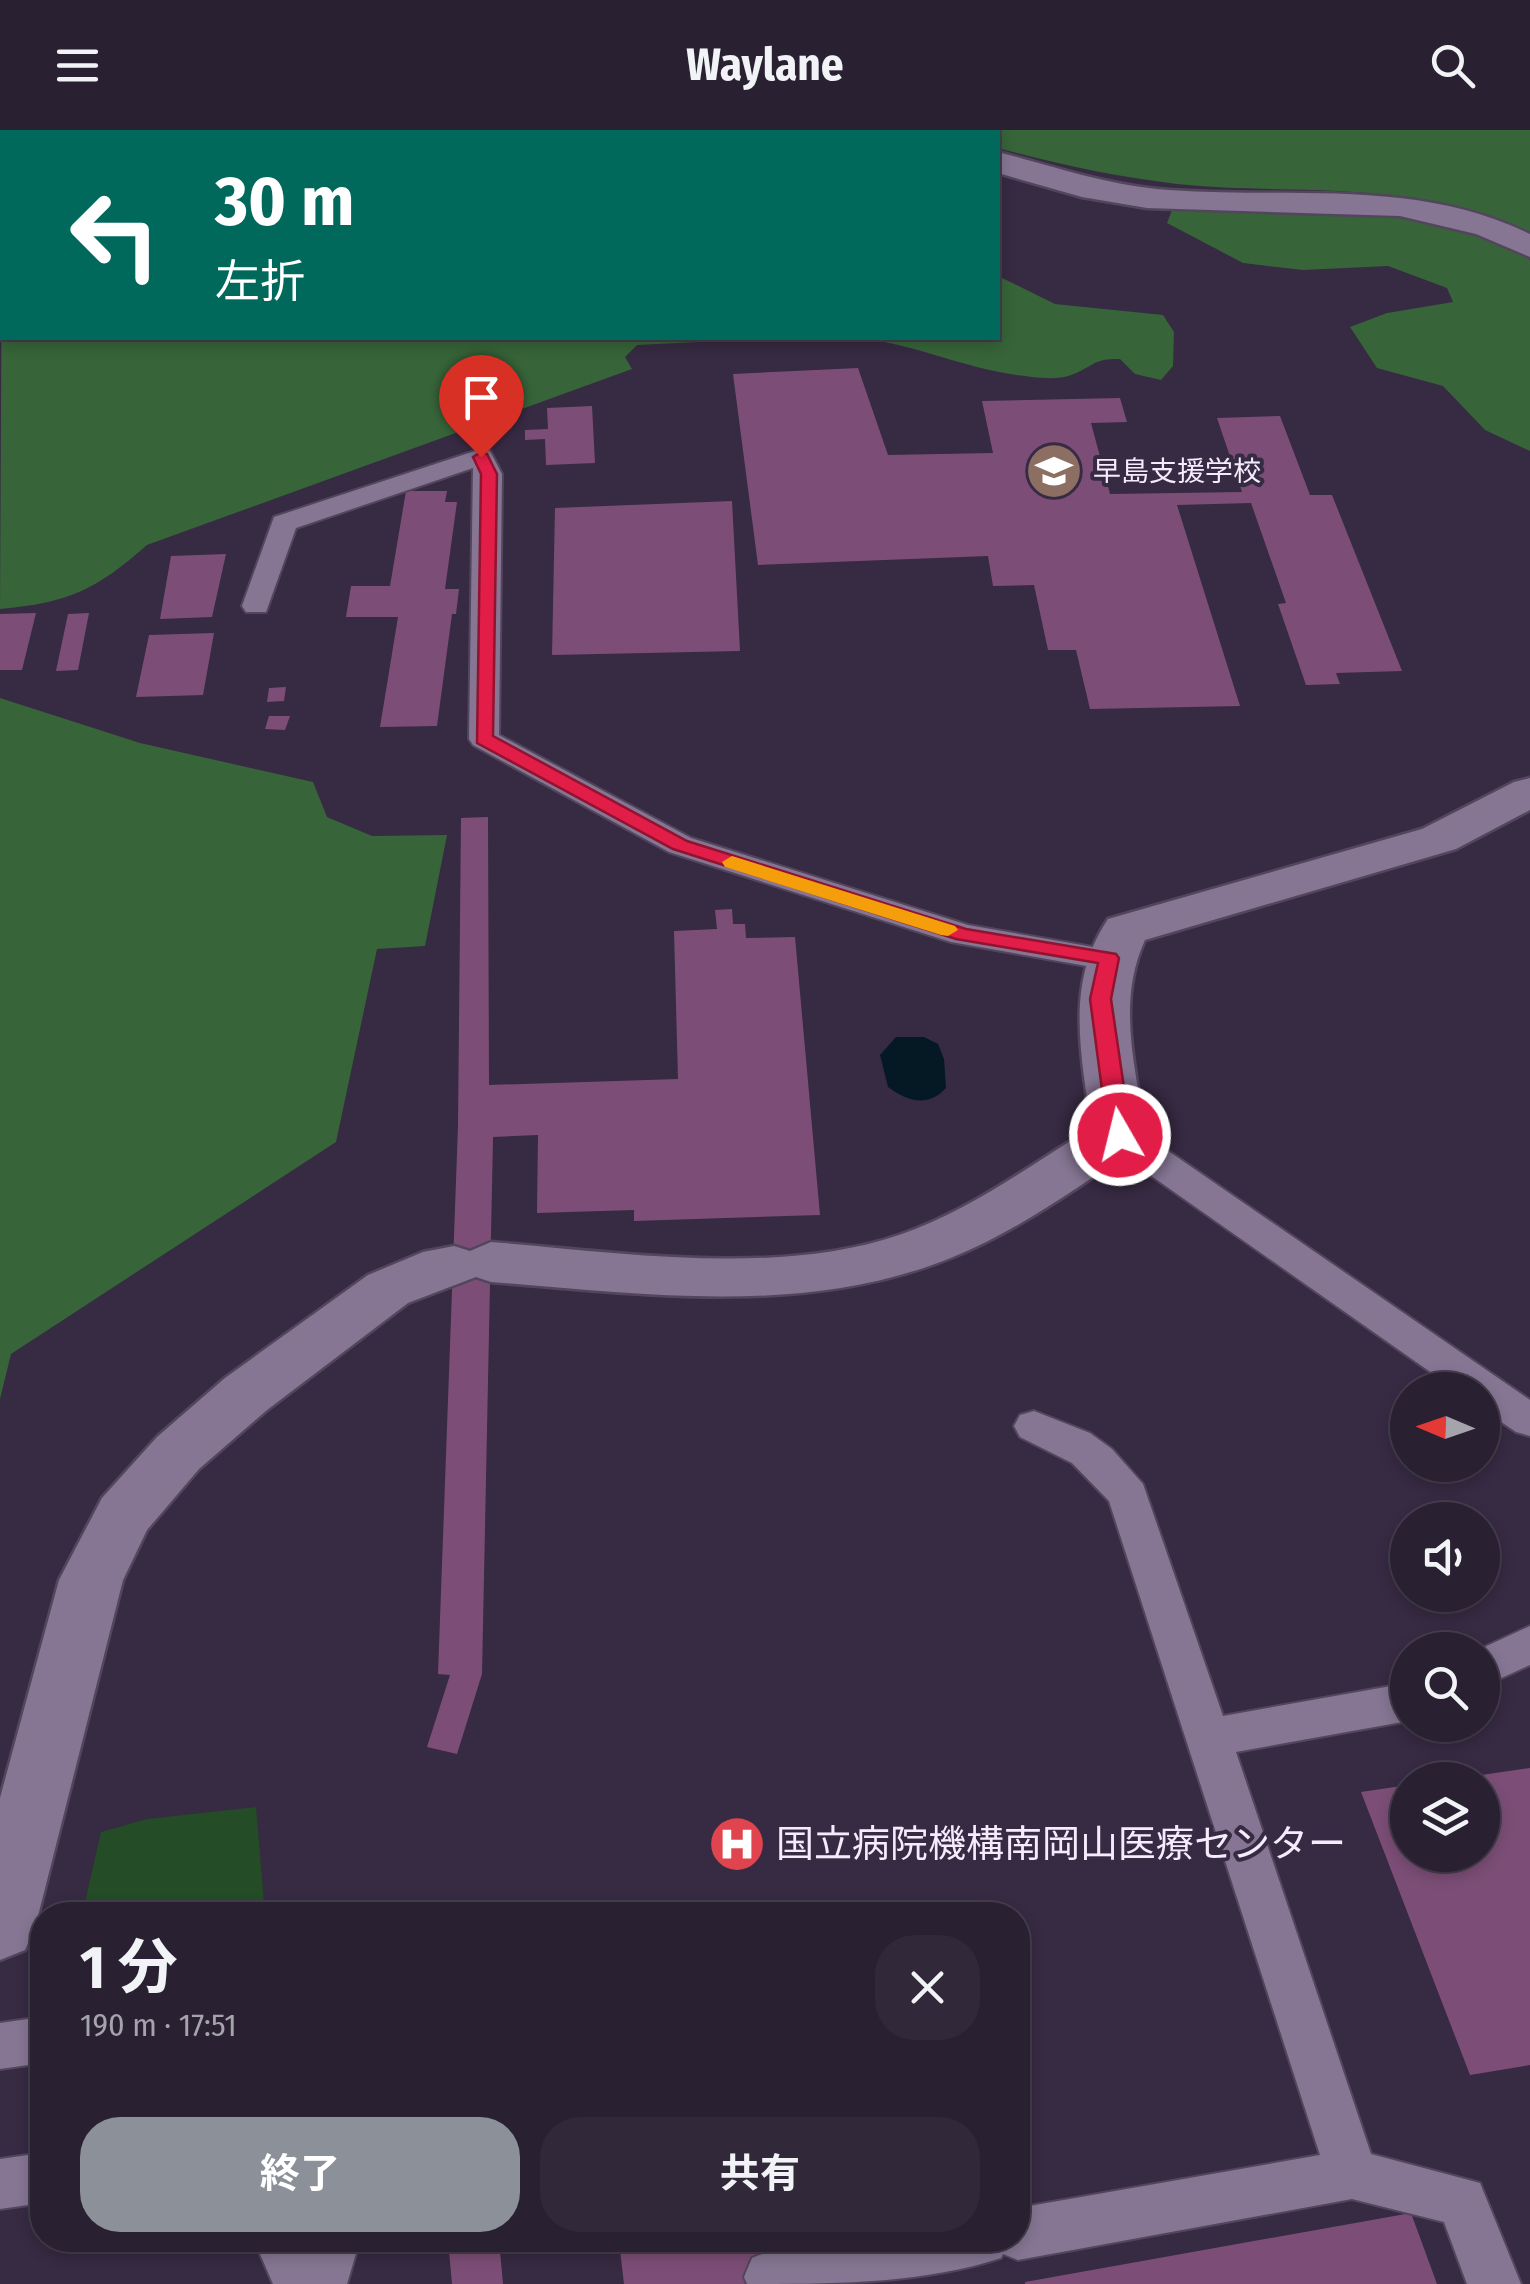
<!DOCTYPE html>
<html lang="ja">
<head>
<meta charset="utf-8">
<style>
  :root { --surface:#292032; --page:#31283a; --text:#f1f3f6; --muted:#a5a3ac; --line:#453e4d; --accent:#8c9099 }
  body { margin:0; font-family:"Fira Sans Condensed","Noto Sans JP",sans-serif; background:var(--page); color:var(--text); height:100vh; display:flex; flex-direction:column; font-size:38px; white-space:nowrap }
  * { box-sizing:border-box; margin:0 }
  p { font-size:32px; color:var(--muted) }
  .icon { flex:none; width:55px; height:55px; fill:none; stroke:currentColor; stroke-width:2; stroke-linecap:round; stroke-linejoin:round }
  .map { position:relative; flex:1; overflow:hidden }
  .side { position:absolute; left:30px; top:1772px; width:1000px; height:350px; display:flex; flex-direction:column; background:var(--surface); border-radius:40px; box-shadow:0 5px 15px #0003,0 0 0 2px var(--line) }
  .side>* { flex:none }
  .top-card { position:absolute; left:0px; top:0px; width:1000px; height:210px; box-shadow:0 5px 15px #0003,0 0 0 2px var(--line); background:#00695c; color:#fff; overflow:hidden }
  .needle { width:65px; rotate:272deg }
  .fabs { position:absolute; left:1390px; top:1242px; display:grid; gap:20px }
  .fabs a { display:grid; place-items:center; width:110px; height:110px; border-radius:50%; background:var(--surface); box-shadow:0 5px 15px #0003,0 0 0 2px var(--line); font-size:50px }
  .pin { position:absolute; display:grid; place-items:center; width:85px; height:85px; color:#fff; margin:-102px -42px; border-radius:50% 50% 50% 0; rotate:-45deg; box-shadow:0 0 10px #0007 }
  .pin .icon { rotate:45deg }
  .me { position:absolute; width:110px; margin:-55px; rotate:352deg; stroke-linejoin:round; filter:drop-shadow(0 0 8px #0008) }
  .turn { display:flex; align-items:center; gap:35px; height:210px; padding:0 50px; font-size:45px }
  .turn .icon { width:130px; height:130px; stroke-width:2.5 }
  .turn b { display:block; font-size:70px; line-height:85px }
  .round { display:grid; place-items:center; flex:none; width:105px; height:105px; border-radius:40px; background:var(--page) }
  .overview { display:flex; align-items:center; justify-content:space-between; height:170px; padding:0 50px }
  h1 { font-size:60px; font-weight:700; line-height:75px }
  .action { display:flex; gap:20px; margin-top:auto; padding:20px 50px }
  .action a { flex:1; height:115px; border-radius:40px; background:var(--accent); color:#fff; font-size:40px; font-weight:700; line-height:115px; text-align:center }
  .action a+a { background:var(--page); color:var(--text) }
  header { display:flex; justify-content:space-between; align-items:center; height:130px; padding:0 50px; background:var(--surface); font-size:45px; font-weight:700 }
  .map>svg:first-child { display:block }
  .green { fill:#244c26 }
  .forest { fill:#376439 }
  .water { fill:#041923 }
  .building { fill:#7c4e77 }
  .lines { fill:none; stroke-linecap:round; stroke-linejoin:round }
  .service-casing { stroke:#52465c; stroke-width:4 }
  .minor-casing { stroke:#52465c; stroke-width:5 }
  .service { fill:#867694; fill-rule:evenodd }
  .minor { fill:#867694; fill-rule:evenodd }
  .route { fill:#e11d48; stroke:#92132f; stroke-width:2.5 }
  .slow { fill:#f59e0b }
  .labels { text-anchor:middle; stroke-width:8; stroke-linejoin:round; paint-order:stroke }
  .far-poi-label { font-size:28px; fill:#f4ebfc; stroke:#372a43; text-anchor:start }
  .near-poi-label { font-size:38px; fill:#f4ebfc; stroke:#372a43; text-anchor:start }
</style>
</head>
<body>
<header><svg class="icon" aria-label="menu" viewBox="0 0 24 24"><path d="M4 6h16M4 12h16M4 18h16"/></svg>Waylane<svg class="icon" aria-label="search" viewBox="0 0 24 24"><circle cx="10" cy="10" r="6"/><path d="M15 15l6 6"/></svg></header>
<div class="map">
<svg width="1530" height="2154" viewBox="0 0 1530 2154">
  <rect width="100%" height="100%" fill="#372a43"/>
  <!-- green -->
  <polygon class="green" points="256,1677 265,1785 82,1785 101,1702 147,1689"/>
  <!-- forest -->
  <g class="forest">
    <polygon points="438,0 846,0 854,2 430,2"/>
    <path d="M936,0H1530V104C1428,47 1289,66 1177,54C1117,47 1056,34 998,18V2Z"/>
    <path d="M2,76V208H779L637,215L625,227L632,239L147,415C96,460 68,473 0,479Z"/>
    <polygon points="1172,80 1391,84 1454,92 1502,111 1530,130 1530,321 1485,300 1443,256 1377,238 1350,197 1387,183 1453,172 1447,158 1388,136 1303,140 1243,133 1167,93"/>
    <path d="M998,146L1055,174L1163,185L1174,202L1173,236L1161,250L1135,244L1120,229C1093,228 1093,237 1071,245C1059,250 1037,248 1025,246C965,240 911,211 852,208H998Z"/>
    <polygon points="0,568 140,613 313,652 327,687 372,706 447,705 425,816 377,819 336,1012 11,1224 0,1269"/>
  </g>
  <!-- water -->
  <path class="water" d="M896,907H924L938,914L944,929L946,958C928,978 907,971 888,957L880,925Z"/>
  <!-- building -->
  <g class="building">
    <polygon points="858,238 888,325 993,323 982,271 1120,268 1127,292 1091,293 1110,364 1242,362 1217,288 1280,286 1310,365 1332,365 1402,541 1336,543 1340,554 1306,555 1278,474 1286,473 1251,373 1177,375 1240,576 1090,579 1076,520 1048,520 1034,455 993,456 988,426 758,435 733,244"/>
    <polygon points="592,276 595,333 546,335 545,309 525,310 525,300 548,299 547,278"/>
    <polygon points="406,361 447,361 445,372 457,372 445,459 459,459 456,484 452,484 437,596 380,597 398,487 346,487 351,456 390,456"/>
    <polygon points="732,371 740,521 552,525 555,378"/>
    <polygon points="226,424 212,487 160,489 171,426"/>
    <polygon points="36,483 22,540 0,540 0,484"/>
    <polygon points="89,483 78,540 56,541 68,484"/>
    <polygon points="214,503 203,565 136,567 149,505"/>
    <polygon points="286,557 284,571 267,572 269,558"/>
    <polygon points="269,586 290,586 285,600 265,599"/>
    <polygon points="488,687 489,955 678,949 674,801 717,799 715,780 732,779 733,794 745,794 746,808 795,807 820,1085 634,1091 634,1080 537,1083 538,1005 493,1007 482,1544 457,1624 427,1617 450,1545 438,1544 458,996 461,688"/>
    <polygon points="1530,1638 1530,1935 1470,1945 1361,1662 1408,1655 1408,1725 1482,1725 1482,1650 1461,1648"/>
    <polygon points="1411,2083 1437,2154 1025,2154 1025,2152"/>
    <polygon points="448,2110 499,2110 503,2154 452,2154"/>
    <polygon points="678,2110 765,2110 773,2154 624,2154 620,2120"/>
  </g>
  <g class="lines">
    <!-- service casing -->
    <g class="service-casing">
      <g id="service">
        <polygon points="481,319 490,321 502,344 499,605 691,708 968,795 1121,822 1126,829 1121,836 1109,840 951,812 669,722 473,615 469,609 473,338 296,398 266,482 246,482 242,476 274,387"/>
        <polygon points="1119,993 1132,996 1530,1270 1530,1306 1516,1302 1482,1279 1482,1260 1456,1260 1106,1014 1101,1005 1106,996"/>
        <path d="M1034,1281L1090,1303L1112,1319L1143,1354L1223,1586L1408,1553V1591L1236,1622L1371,2024L1480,2053L1521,2154H1467L1444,2092L1352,2069L1018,2130L1003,2124L1001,2128C922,2154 831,2154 747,2154L744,2147L752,2128C829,2097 935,2110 1018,2110V2078L1320,2025L1109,1371L1072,1333L1020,1307L1014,1296L1020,1285Z"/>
        <polygon points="1530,1496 1530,1535 1482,1557 1482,1520 1478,1520"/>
        <polygon points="42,1887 42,1933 0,1939 0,1893"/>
        <polygon points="42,2023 42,2073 0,2079 0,2029"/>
        <polygon points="254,2110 360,2110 347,2154 273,2154"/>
      </g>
    </g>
    <!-- minor casing -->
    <g class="minor-casing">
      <g id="minor">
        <polygon points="877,0 916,0 918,2 879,2"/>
        <path d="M998,22C1056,37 1109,56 1169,60C1292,69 1415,48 1530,104V127L1476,104L1400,86L1147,78L1082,67L998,43Z"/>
        <polygon points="2,39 2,59 0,60 0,40"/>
        <path d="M1530,648V680L1456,719L1145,810C1116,873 1136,940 1146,1005L1138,1018C1078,1056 1020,1100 953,1127C807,1187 644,1164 491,1152L476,1147L408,1173L267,1280L199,1339L147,1400L123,1450L35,1798L25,1820L0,1830V1668L59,1450L102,1368L157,1307L225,1248L368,1145L423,1122L454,1116L470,1121L491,1112C618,1122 776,1147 899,1105C969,1081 1029,1036 1091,998C1082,926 1064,854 1108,789L1422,699L1514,652Z"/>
      </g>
    </g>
    <!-- service -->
    <use href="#service" class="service"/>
    <!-- minor -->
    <use href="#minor" class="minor"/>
  </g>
  <!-- route -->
  <polygon class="route" points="481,322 487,324 497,344 493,606 687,711 966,799 1116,824 1119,828 1111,869 1131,1005 1127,1010 1112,1010 1108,1005 1090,869 1098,833 956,809 673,719 477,613 481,344 473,327"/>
  <!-- slow -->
  <polygon class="slow" points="732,726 955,796 958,800 948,806 941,805 725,737 722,732"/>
  <!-- icons -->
  <defs>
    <g id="school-disc" transform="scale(2.875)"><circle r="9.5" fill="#8d6e63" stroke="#372a43"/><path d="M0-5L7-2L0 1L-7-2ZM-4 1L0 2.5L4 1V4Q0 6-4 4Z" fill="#fff"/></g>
    <g id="hospital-disc" transform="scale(2.875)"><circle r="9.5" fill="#e0444e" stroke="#372a43"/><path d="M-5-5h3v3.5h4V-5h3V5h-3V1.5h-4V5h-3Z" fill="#fff"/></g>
  </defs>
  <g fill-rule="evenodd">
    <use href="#school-disc" x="1054" y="341"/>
    <use href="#hospital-disc" x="737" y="1714"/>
  </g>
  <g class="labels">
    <!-- far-poi labels -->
    <g class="far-poi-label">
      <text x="1093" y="351">早島支援学校</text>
    </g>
    <!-- near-poi labels -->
    <g class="near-poi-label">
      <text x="776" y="1727">国立病院機構南岡山医療センター</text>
    </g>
  </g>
</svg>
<div class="fabs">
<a><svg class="needle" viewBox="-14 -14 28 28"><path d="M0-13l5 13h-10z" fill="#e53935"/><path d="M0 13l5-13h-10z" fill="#a5a3ac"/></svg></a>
<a><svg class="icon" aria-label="sound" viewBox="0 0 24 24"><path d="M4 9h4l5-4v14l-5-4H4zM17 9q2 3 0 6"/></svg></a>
<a><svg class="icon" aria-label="search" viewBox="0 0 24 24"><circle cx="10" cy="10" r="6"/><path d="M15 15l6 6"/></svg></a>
<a><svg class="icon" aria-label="layers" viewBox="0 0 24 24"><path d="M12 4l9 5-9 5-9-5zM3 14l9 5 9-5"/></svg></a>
</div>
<div class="pin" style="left:481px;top:327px;background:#d93025"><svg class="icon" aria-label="arrive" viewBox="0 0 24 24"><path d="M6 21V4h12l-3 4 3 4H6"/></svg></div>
<svg class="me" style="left:1120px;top:1005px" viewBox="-20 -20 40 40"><circle r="17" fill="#e11d48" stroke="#fff" stroke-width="3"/><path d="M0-11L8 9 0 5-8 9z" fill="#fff"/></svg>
<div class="top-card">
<div class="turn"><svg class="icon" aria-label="left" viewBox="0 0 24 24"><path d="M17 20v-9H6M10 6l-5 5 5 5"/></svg><div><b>30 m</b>左折</div></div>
</div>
<section class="side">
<div class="overview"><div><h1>1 分</h1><p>190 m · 17:51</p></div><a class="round"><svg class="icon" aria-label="close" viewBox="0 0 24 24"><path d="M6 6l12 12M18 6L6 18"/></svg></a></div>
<div class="action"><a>終了</a><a>共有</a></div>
</section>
</div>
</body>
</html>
